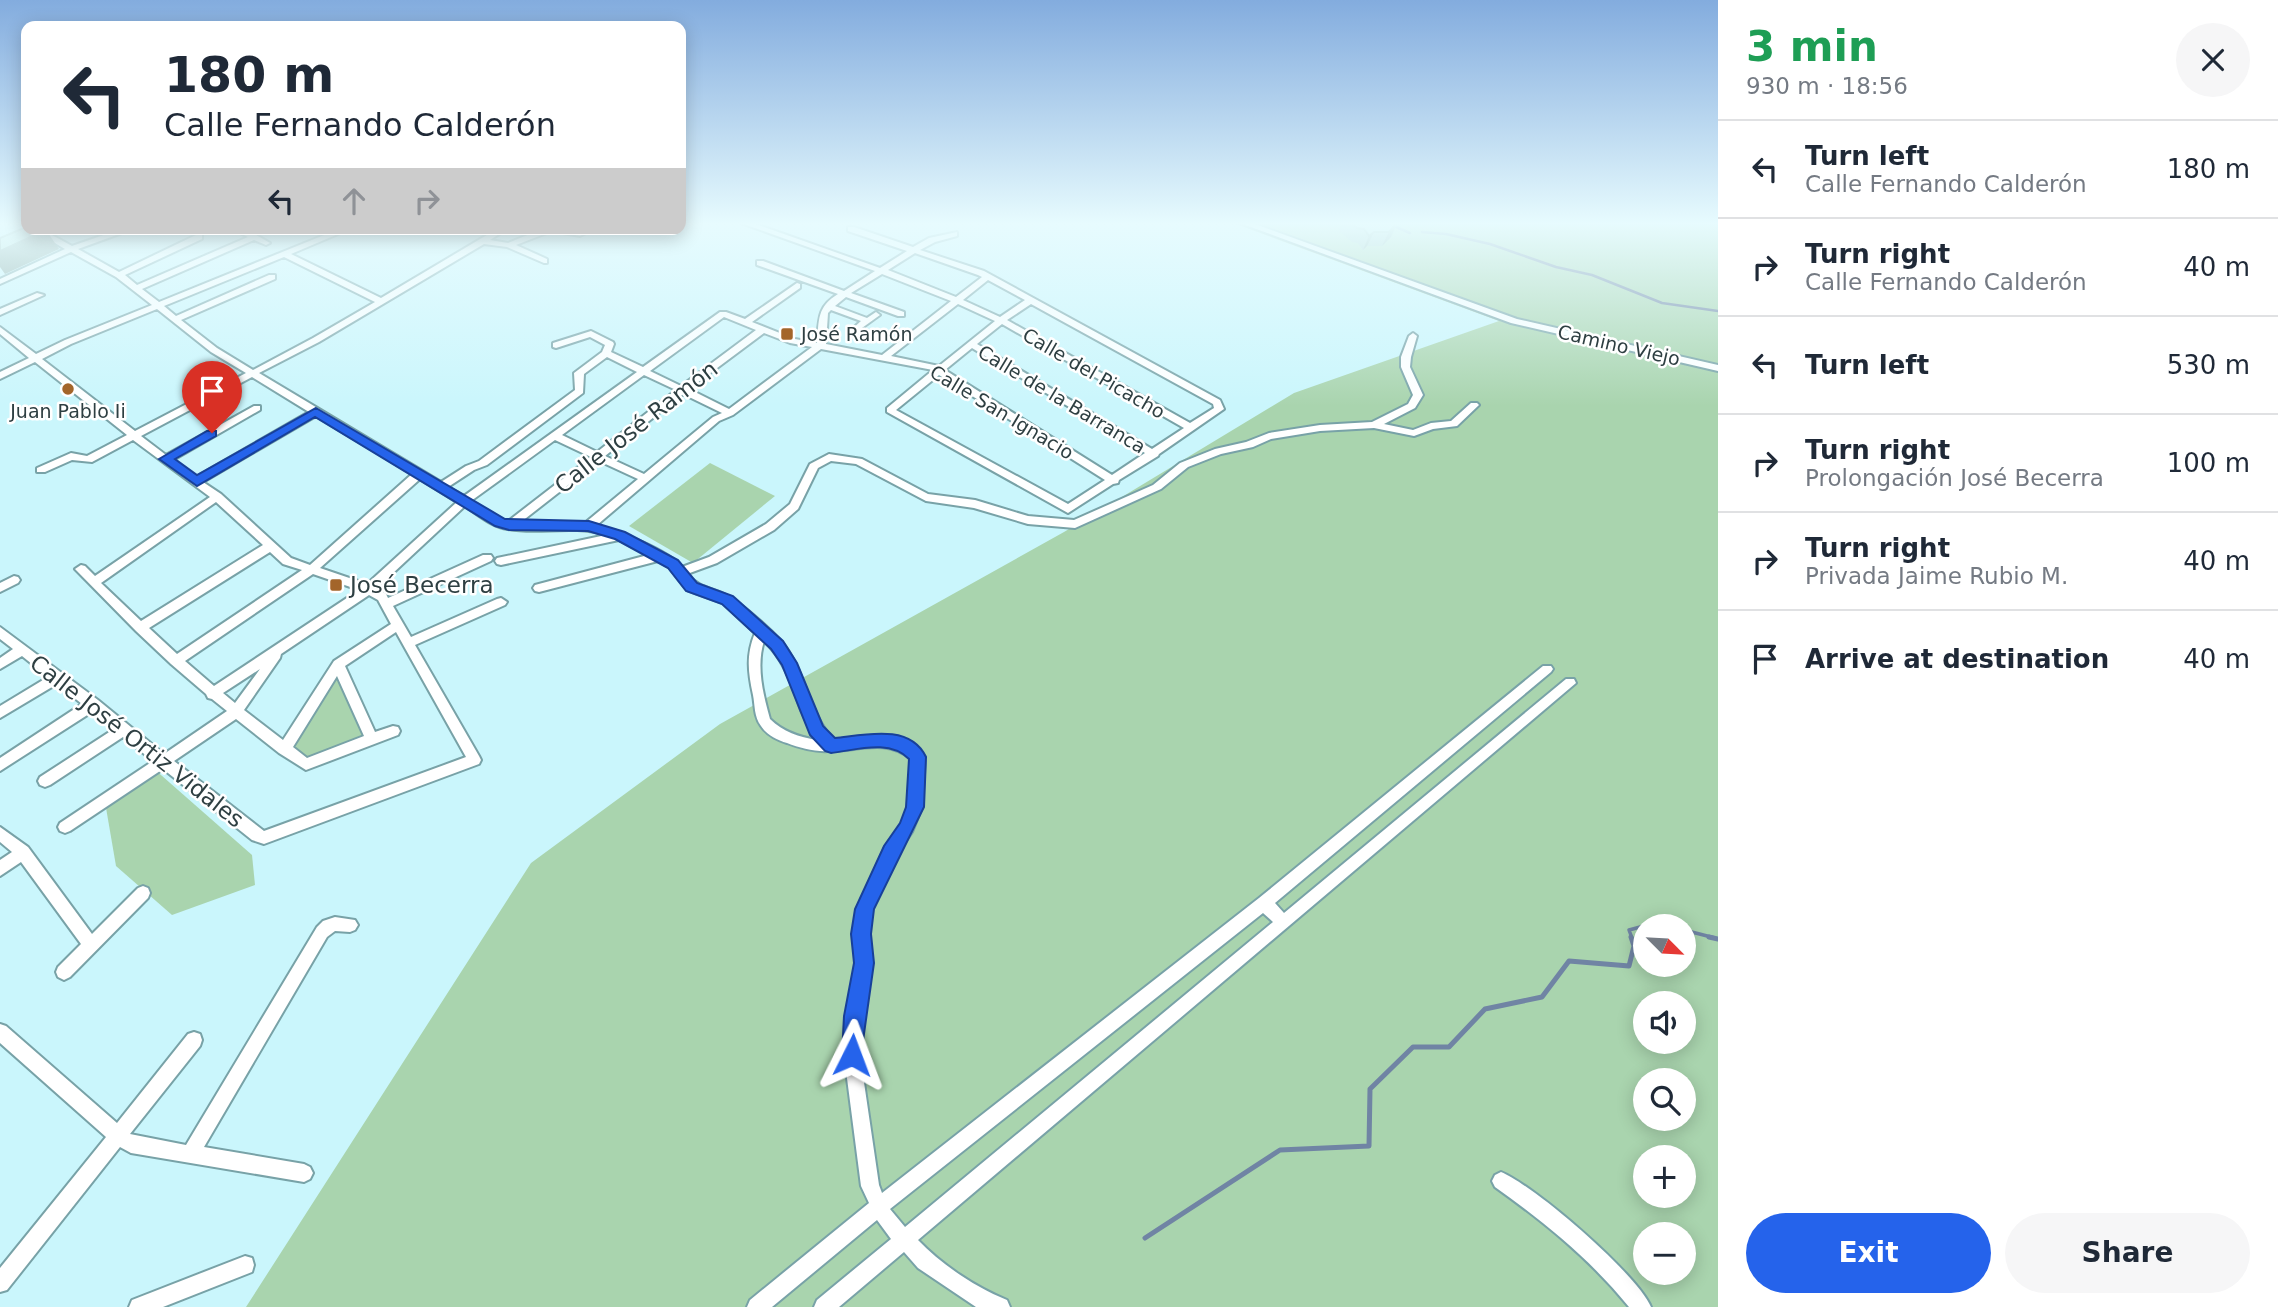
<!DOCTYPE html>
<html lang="en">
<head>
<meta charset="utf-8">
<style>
  :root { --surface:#fff; --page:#f6f6f7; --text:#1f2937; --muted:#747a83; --line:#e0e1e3; --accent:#2563eb }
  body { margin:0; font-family:"DejaVu Sans",sans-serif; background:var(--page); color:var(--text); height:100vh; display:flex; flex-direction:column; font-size:26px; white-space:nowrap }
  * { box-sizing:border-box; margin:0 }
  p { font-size:23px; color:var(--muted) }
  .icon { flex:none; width:38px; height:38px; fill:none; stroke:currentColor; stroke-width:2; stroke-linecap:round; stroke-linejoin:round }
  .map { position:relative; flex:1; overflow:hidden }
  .panel { display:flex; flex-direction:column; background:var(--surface); width:560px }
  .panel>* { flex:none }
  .hud { position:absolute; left:21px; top:21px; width:665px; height:214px; border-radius:14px; box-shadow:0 4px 18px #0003; background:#fff; color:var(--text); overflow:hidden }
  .needle { width:46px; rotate:114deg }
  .controls { position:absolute; left:1633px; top:914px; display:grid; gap:14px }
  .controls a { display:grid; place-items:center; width:63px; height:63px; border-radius:50%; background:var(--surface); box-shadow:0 4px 18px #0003; font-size:35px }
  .pin { position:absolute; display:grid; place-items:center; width:60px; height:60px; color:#fff; margin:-72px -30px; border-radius:50% 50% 50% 0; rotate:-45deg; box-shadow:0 0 7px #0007 }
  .pin .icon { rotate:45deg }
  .me { position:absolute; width:77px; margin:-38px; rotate:3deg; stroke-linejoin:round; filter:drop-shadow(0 0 5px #0008) }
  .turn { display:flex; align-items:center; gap:24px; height:147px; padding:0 28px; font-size:32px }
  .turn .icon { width:91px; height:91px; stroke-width:2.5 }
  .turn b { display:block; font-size:49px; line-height:60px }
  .lanes { display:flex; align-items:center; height:66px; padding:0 28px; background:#0003; justify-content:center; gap:35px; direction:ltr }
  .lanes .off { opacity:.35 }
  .round { display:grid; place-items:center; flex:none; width:74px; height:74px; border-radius:37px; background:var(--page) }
  .summary { display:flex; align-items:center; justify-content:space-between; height:119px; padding:0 28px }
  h1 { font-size:42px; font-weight:700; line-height:52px; color:#1e9e55 }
  .action { display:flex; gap:14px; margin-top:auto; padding:14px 28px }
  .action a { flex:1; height:80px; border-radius:42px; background:var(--accent); color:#fff; font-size:28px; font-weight:700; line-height:80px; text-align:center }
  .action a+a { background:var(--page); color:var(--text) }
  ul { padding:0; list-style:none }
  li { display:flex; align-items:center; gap:21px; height:98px; padding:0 28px; border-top:2px solid var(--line) }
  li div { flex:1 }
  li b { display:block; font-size:26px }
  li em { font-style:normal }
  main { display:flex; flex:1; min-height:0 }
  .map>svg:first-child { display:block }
  .green { fill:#a9d4ae; fill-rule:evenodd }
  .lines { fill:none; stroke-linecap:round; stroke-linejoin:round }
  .stream-far2 { stroke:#7084a4; stroke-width:2.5 }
  .stream-far1 { stroke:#7084a4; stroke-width:3.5 }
  .stream { stroke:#7084a4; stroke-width:5 }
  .minor-casing { stroke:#78a2a7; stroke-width:4 }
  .minor { fill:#fff; fill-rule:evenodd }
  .wall { fill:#9dc1b7 }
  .shaded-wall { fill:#7f9d95 }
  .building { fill:#b6e0d5; stroke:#7f9d95; stroke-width:2 }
  .route { fill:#2563eb; stroke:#184099; stroke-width:2 }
  .poi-dot { fill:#a3652a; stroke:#fff; stroke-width:2.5 }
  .labels { text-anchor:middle; stroke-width:5; stroke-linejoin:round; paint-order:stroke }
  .far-poi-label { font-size:19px; fill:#2e3f42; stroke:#fff; text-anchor:start }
  .far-street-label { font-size:19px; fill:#2e3f42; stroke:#fff }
  .street-label { font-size:23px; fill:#2e3f42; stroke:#fff }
  .poi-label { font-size:23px; fill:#2e3f42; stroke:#fff; text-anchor:start }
</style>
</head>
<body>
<main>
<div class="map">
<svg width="1718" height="1307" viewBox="0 0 1718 1307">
  <rect width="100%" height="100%" fill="#caf6fc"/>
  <!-- green -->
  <g class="green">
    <path d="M1233,223H1718V1307H246L531,863L720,724L1064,532L1294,393L1499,321ZM1645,926H1684V964H1645ZM1645,1003H1684V1041H1645ZM1645,1080H1684V1118H1645ZM1645,1157H1684V1195H1645ZM1645,1234H1684V1272H1645Z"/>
    <polygon points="710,463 775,496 693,563 629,526"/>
    <polygon points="337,668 369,738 308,762 287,747"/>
    <polygon points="153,768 252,855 255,885 172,915 116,866 105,802"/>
  </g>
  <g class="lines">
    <!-- stream-far2 -->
    <g class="stream-far2">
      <polyline points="1387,223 1410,233"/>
      <polyline points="1422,232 1446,234 1490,244 1556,267 1592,275 1662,303 1718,311"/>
    </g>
    <!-- stream-far1 -->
    <g class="stream-far1">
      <polyline points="1684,930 1715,938"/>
      <polyline points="1632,938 1629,930 1655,923 1666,926"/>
    </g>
    <!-- stream -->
    <g class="stream">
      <polyline points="1709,937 1718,939"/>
      <polyline points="1145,1238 1280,1150 1369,1146 1370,1089 1413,1047 1449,1047 1485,1009 1542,997 1569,961 1629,966 1634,946 1631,937"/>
    </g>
    <!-- minor casing -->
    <g class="minor-casing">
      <g id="minor">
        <polygon points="20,223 26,223 26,227"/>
        <path d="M741,223H753L880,268L907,251L848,231V227H854L913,247L929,238L957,232V236L935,242L920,250L984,271L1220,400L1224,409L1159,454L1158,456L1119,480L1118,483L1113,484L1068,513L887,412V408L933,370L821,349L733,415L719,421L597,525C620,532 668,550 682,567L709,557L766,524L790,504L810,464L829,454L862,459L928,494L975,500L1028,516L1074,520L1153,485L1180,463L1215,449L1246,442L1269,433L1320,425L1372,422L1408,404L1413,395L1401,367V357L1409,336L1413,333L1417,336L1411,357L1410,367L1423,395L1415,408L1384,424L1413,430L1431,423L1451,421L1471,403H1477L1479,405L1457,426L1433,429L1414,436L1374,428L1320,431L1271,439L1253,447L1221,454L1188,467L1161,489L1075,528L1028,524L974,508L926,501L856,464L831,461L818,468L798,509L774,530L717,563L687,574C701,591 717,587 733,599C748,610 769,628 781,641C806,670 807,712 834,740C863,736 906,727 925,757L922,807L912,832L895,857L871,909L869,934L872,963L863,1016L860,1055L879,1185L882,1193L1259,898L1543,666H1551L1553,669L1551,672L1275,903L1284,913L1566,679H1574L1576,683L918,1240C942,1265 975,1287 1007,1300L1010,1307H976L918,1268L904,1252L839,1307H814L817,1300L891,1239L877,1220L772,1307H747L750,1300L869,1203L861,1186L844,1055L847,1016L856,963L853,934L857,909L885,847L901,825L908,807L911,759C885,738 859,751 829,751C815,752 800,748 787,743C777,740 767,735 761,726C754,717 755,705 753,695C748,672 746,655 755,633L723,603L687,590L669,567L658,561L539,592L535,591L533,588L535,585L648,555L619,540L501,565L497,564L495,561L497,558L606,535C571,524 541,535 508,529C492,527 478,515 465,506L377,588L386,594L388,598L483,555H491L493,558L491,561L393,606L411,637L497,599L501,598L507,602L505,605L415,645L479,756L481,760L479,764L264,844L252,840L163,769L70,831L65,833L60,831L58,827L60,823L153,761L123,737L50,785L45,787L40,785L38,781L40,777L114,729L92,712L0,771V758L82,704L57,684L0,718V706L48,677L22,656L0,669V658L13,649L0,639V627L98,700L164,754L227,711L212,699L208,698L206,694L171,664L136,631L75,569L81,565L85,566L95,576L210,497L133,440L92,462L72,460L45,472H37V468L71,453L87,456L127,435L35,362L0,379V372L29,358L0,334V327L36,354L65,340L152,305L116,277L71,252L0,284V279L65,249L31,229H41L72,246L121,229H133L78,249L119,272L196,235H202V239L125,275L137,285L248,237L240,233V229H246L270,243L266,245L254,240L142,289L159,302L339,229H350L291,254L381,298L497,229H507L490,240L508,243L542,229H567L583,232L584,234L580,236L552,231L516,245L547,259V263H544L507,247L484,244L319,342L259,373L441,482L466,466L479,461L575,390L574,373L602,352L605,345L590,337L556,348L553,347V343L591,331L613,342L614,344L611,352L643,367L720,312H726L745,319L797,283L800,284V288L752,322L795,339L817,343C819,319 817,307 838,294L757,265V261H763L844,291L875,271ZM915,253L978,275L982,277L956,297L888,270ZM284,257L375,302L313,338L253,370L217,348L181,320L275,279V275H269L176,316L164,306ZM882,274L951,301L882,355L826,344L828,313L831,310L861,321L851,330L855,333L880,315L876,312L867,318L835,306L846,297L898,316H904V312L851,293ZM988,280L1025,300L1000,317L963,300ZM958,304L995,321L939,366L891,356ZM1031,304L1213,404L1214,408L1190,423L1007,320ZM157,309L211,352L246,373L135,431L42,359L71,344ZM724,317L756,330L681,386L650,371ZM1002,324L1184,428L1152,449L977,344ZM764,333L790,343L812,347L729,409L689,389ZM972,348L1145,453L1112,475L945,370ZM607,357L637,372L464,496L448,487L474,470L487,465L583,393L584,374ZM644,375L676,390L597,452L562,435ZM939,375L1105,480L1068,504L896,410ZM252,377L309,412L196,477L173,460L260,410V406H254L166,455L141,436ZM683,394L722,413L713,417L644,474L605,456ZM316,416L412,474L310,565L291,558L221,494L203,482ZM555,440L591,457L507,522L471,501ZM599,461L638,479L586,522H521ZM420,479L457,502L367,584L320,568ZM216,502L263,545L141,621L101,583ZM270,552L283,564L302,570L177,654L149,628ZM313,574L359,590L214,686L185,661ZM369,595L378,600L391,624L334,661L283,740L244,710L280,658L281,654ZM396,632L466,757L264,831L174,761L236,719L279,753L306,770L398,735L400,731L398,727L393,726L375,732L345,666ZM764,641C784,659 792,685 801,710C806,720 809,731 817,740C799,737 783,732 770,719C763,694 756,666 764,641ZM260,669L235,703L223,693ZM337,676L364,736L307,758L293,747ZM1263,913L1273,922L905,1227L890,1209Z"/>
        <polygon points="1240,223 1252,223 1517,319 1718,365 1718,371 1511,323"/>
        <polygon points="37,293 44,295 0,315 0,309"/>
        <polygon points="14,576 18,577 20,580 18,583 0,592 0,583"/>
        <polygon points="0,827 28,847 92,934 138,888 143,886 148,888 150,893 148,898 70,977 64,980 58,977 56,972 58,967 81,944 21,862 0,876 0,860 12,852 0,842"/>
        <polygon points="335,917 355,920 358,925 355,930 350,932 335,931 327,937 204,1147 304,1164 310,1167 313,1173 310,1179 304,1182 131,1153 120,1147 7,1290 0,1292 0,1268 106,1137 0,1043 0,1024 6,1026 117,1123 188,1034 194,1032 200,1034 202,1040 200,1046 130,1134 186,1145 317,927 323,921"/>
        <path d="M1501,1172C1535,1186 1637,1274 1651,1307H1629C1591,1260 1544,1222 1495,1187L1492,1181L1495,1175Z"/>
        <polygon points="245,1256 252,1258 254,1265 252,1272 163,1307 129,1307 132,1300"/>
      </g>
    </g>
    <!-- minor -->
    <use href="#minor" class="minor"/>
  </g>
  <!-- wall -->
  <polygon class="wall" points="1342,223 1397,223 1391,237 1382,246 1367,246 1363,250 1358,243 1352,242 1339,231"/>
  <!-- shaded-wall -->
  <g class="shaded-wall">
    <polygon points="1397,223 1391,237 1382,246 1389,232"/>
    <polygon points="46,230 59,249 5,274 0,267 0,251"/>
    <polygon points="1374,232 1367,246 1363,250 1369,236"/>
  </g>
  <!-- building -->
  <g class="building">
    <polygon points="1352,223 1397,223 1389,232 1374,232 1369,236 1364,229 1357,228"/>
    <polygon points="26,227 26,229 46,230 0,251 0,238"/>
  </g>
  <!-- sky -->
  <linearGradient id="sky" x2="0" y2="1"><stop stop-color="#83acde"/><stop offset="0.55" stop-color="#e7fbfe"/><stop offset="1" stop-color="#e7fbfe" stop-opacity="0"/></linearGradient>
  <rect width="1718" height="406" fill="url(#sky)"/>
  <!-- route -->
  <path class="route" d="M316,408L505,519L589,521L625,532L678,560L697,583L733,596L783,641L797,663L823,726L835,738C864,735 910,723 926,757L924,807L874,909L871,934L874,963L860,1062L852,1065L845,1062L842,1055L844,1016L854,963L851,934L855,909L884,846L900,823L906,807L909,759C889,739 857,750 831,753L825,751L810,735L782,665L771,649L722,604L686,591L668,568L615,539L588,531L509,530L495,526L315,417L197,486L159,459L207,431H216V436L175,459L197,475Z"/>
  <!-- markers -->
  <g class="poi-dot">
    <rect x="780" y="327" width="14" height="14" rx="3.5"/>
    <circle cx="68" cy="389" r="7"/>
    <rect x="329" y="578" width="14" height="14" rx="3.5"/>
  </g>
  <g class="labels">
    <!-- far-poi labels -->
    <g class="far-poi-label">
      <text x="801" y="341">José Ramón</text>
      <text x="68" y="418" text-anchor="middle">Juan Pablo Ii</text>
    </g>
    <!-- far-street labels -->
    <g class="far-street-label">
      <text transform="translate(1619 345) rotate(13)" y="7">Camino Viejo</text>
      <text transform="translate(1094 373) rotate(30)" y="7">Calle del Picacho</text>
      <text transform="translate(1062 399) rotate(31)" y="7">Calle de la Barranca</text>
      <text transform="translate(1002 412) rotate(31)" y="7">Calle San Ignacio</text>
    </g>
    <!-- street labels -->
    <g class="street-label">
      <text transform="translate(636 427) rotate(-38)" y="8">Calle José Ramón</text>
      <text transform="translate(137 741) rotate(38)" y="8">Calle José Ortiz Vidales</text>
    </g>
    <!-- poi labels -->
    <g class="poi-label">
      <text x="350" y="593">José Becerra</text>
    </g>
  </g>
</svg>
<div class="controls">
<a><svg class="needle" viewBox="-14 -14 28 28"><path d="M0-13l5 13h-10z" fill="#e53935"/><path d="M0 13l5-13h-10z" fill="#747a83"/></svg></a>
<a><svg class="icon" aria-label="sound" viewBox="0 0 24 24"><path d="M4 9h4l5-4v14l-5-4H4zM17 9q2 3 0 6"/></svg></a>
<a><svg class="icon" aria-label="search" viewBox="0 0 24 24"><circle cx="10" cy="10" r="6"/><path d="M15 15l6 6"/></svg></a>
<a>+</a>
<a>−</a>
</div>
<div class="pin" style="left:212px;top:433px;background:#d93025"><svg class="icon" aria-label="arrive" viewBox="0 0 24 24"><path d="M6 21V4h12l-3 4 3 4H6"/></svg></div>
<svg class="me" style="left:852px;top:1055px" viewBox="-20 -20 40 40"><path d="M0-17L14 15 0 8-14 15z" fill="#2563eb" stroke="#fff" stroke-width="4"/></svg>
<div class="hud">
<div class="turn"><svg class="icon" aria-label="left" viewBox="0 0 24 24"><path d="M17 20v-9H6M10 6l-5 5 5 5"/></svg><div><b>180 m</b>Calle Fernando Calderón</div></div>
<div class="lanes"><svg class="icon" aria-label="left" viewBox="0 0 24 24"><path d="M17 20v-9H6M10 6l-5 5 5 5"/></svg><svg class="icon off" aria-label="ahead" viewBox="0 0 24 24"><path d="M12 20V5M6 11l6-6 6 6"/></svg><svg class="icon off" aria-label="right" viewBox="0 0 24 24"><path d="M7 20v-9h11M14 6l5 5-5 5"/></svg></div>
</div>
</div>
<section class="panel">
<div class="summary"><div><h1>3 min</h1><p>930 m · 18:56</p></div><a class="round"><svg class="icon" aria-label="close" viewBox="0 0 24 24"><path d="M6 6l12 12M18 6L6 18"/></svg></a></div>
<ul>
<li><svg class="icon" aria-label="left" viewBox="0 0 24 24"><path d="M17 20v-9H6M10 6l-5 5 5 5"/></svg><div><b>Turn left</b><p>Calle Fernando Calderón</p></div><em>180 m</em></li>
<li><svg class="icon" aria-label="right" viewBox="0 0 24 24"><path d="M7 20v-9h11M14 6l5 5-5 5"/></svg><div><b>Turn right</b><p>Calle Fernando Calderón</p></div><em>40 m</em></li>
<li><svg class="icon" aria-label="left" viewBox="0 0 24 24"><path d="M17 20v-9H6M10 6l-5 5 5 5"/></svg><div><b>Turn left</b></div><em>530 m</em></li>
<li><svg class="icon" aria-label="right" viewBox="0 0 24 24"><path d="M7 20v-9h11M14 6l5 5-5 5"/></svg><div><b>Turn right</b><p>Prolongación José Becerra</p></div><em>100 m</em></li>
<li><svg class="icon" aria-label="right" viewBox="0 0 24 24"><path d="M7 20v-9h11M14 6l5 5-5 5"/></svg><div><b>Turn right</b><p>Privada Jaime Rubio M.</p></div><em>40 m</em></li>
<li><svg class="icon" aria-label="arrive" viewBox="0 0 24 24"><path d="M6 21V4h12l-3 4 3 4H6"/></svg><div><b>Arrive at destination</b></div><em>40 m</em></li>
</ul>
<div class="action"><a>Exit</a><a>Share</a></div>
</section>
</main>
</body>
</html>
